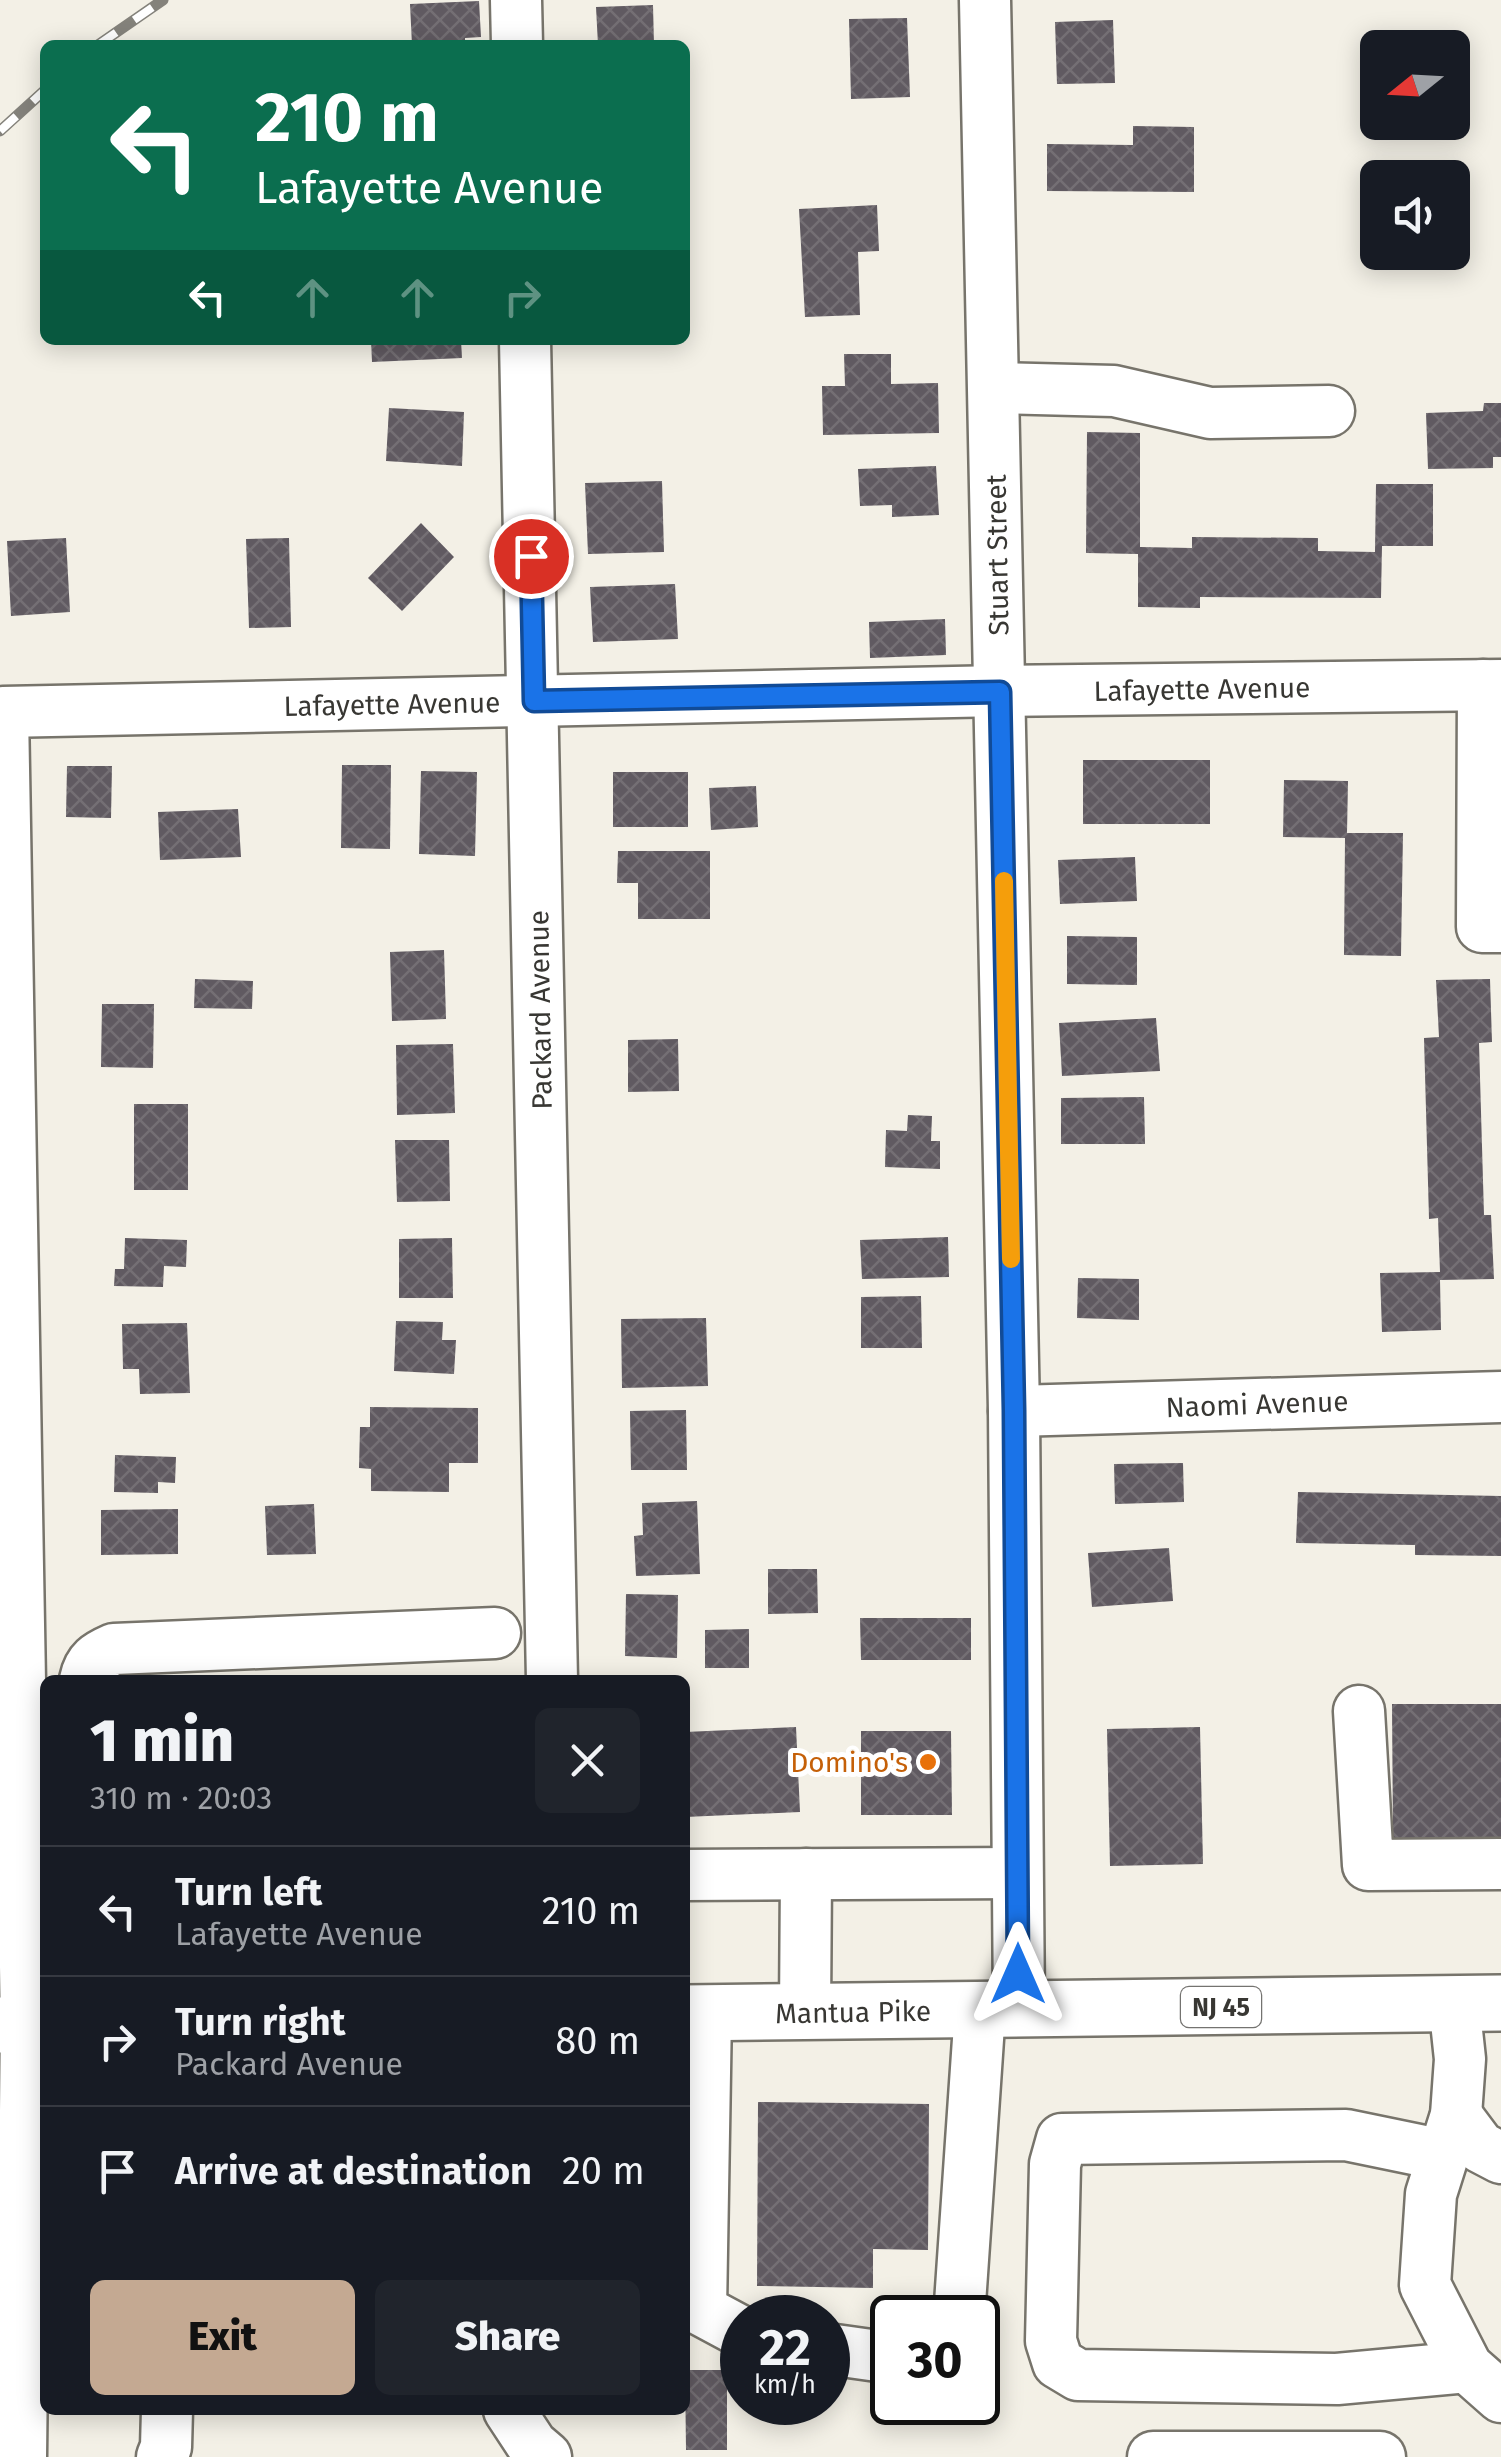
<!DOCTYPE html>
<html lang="en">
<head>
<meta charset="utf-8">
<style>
  :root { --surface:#171b24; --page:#20242c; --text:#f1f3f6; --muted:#9ea1a6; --line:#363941; --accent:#c4a992 }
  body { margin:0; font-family:"Fira Sans",sans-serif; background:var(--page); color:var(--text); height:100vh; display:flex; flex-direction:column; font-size:38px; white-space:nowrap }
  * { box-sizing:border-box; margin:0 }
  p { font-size:32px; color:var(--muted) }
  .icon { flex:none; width:55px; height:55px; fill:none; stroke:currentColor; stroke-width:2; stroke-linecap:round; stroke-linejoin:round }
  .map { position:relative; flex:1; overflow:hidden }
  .details { position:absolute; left:40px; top:1675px; width:650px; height:740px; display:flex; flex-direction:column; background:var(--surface); border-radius:15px; box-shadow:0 5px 25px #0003 }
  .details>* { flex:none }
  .banner { position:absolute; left:40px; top:40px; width:650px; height:305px; border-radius:15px; box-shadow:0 5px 25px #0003; background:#0b6e4f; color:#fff; overflow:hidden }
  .needle { width:65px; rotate:252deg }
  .tools { position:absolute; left:1360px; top:30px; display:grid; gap:20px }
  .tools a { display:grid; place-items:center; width:110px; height:110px; border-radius:15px; background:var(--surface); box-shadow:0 5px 25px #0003; font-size:50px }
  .speed { position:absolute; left:720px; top:2295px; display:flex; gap:20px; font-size:50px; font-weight:700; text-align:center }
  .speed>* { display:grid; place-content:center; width:130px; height:130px; border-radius:50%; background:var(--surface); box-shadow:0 5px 25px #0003; line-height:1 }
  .speed small { font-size:25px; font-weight:400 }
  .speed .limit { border:5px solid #111; border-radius:15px; background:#fff; color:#111 }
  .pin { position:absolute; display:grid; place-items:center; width:85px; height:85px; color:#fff; margin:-42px; border:5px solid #fff; border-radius:50%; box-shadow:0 2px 10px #0007 }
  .me { position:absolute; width:110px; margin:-55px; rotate:0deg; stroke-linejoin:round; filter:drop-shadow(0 0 8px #0008) }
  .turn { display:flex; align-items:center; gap:35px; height:210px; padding:0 50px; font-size:45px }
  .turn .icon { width:130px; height:130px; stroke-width:2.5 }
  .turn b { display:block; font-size:70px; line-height:85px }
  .lanes { display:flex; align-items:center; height:95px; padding:0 50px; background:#0003; justify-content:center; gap:50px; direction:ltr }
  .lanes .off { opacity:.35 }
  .round { display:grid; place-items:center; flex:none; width:105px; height:105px; border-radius:15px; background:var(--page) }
  .head { display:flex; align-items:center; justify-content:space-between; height:170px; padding:0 50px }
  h1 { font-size:60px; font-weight:800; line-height:75px }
  .primary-button { display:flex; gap:20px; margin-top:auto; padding:20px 50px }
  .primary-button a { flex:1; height:115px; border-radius:15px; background:var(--accent); color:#111; font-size:40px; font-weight:800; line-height:115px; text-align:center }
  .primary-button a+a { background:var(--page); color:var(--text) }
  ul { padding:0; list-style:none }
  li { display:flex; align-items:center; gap:30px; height:130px; padding:0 50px; border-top:2px solid var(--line) }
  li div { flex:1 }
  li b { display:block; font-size:38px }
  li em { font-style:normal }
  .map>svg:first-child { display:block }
  .building { fill:url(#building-cross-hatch) }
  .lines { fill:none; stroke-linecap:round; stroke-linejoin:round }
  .minor-casing { stroke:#77746b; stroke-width:55 }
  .major-casing { stroke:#77746b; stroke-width:60 }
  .minor { stroke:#fff; stroke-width:50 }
  .major { stroke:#fff; stroke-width:55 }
  .rail-casing { stroke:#84827b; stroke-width:11 }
  .rail { stroke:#fff; stroke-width:8; stroke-dasharray:22; stroke-linecap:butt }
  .route-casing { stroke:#114b97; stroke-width:25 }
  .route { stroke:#1a73e8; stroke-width:18 }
  .slow { stroke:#f59e0b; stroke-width:18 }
  .food-dot { fill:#e8710a; stroke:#fff; stroke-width:4 }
  .labels { text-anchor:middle; stroke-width:10; stroke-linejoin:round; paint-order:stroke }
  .shield { fill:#fff; stroke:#747370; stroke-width:2.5 }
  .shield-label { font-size:25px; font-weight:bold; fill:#383733 }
  .street-label { font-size:28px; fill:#383733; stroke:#fff }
  .food-label { font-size:28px; fill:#c56008; stroke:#fff; text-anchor:end }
</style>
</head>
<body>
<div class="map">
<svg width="1501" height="2457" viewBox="0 0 1501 2457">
  <defs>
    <pattern id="building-cross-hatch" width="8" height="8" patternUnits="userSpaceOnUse" patternTransform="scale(2.5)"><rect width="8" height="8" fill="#605a61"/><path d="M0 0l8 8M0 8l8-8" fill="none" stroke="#746f74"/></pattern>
  </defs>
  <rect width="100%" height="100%" fill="#f3f0e6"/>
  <!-- building -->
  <g class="building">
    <polygon points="479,1 481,37 465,38 465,45 412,45 410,4"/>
    <polygon points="653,5 654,45 598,45 596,7"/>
    <polygon points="907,18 910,97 851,99 849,19"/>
    <polygon points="1113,20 1115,83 1057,84 1055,22"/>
    <polygon points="1133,126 1194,127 1194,192 1047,191 1047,144 1133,145"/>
    <polygon points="877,205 879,251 858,252 860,315 805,317 799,209"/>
    <polygon points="371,340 461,340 462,358 372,362"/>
    <polygon points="844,354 891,354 891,384 938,383 939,433 823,435 822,386 845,386"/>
    <polygon points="1484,403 1501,403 1501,457 1493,457 1493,468 1428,469 1426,413 1483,411"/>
    <polygon points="389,408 464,412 462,466 386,461"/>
    <polygon points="1087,432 1140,433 1140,547 1192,548 1192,537 1318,538 1318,551 1375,552 1376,484 1433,484 1433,546 1382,546 1381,598 1200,597 1200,608 1138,607 1138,554 1086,553"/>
    <polygon points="936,466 939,515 892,517 892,505 860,506 858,469"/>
    <polygon points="662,481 664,552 588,554 585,483"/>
    <polygon points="421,523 454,557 402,611 368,578"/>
    <polygon points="66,538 70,612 11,616 7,541"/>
    <polygon points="289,538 291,627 249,628 246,539"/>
    <polygon points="675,584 678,639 593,642 590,587"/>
    <polygon points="945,619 946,655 870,658 869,622"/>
    <rect x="1083" y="760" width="127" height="64"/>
    <polygon points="342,765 391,765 390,849 341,848"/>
    <polygon points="67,766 112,766 111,818 66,817"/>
    <polygon points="421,771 477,772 475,856 419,854"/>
    <rect x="613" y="772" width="75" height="55"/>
    <polygon points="1284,780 1348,781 1347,833 1403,833 1401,956 1344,955 1345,838 1283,837"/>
    <polygon points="756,786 758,827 711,830 709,788"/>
    <polygon points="238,809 241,857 160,860 158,812"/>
    <polygon points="618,851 710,851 710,919 638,919 638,883 617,883"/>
    <polygon points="1135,857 1137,901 1060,904 1058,860"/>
    <polygon points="1067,936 1137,937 1137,985 1067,984"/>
    <polygon points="444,950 446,1019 392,1021 390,952"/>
    <polygon points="195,979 253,981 252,1009 194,1008"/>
    <polygon points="1490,979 1492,1042 1479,1043 1484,1215 1491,1215 1494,1279 1440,1280 1441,1330 1382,1332 1380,1273 1440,1272 1438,1218 1429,1219 1424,1038 1439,1037 1436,980"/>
    <polygon points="102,1004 154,1004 153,1068 101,1067"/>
    <polygon points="1156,1018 1160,1071 1062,1076 1059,1023"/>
    <polygon points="678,1039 679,1091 628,1092 628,1040"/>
    <polygon points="453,1044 455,1113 397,1115 396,1045"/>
    <polygon points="1144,1097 1145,1144 1061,1144 1061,1098"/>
    <rect x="134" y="1104" width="54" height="86"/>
    <polygon points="908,1115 932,1116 931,1141 940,1141 940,1169 885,1167 886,1130 907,1131"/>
    <polygon points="395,1140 449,1140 450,1201 397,1202"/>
    <polygon points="948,1237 949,1277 862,1279 860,1240"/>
    <polygon points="125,1238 187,1240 186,1267 164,1266 163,1287 114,1286 115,1269 124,1269"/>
    <polygon points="452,1238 453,1298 399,1298 399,1239"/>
    <polygon points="1078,1278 1139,1279 1139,1320 1077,1318"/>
    <polygon points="921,1296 922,1348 861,1348 861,1297"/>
    <polygon points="706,1318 708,1386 622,1388 621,1319"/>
    <polygon points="396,1321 443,1322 442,1340 456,1340 454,1374 394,1371"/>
    <polygon points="187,1323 190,1393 140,1394 139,1369 123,1369 122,1324"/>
    <polygon points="370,1407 478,1408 478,1463 449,1463 449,1492 371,1491 371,1469 359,1468 360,1427 370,1427"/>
    <polygon points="686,1410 687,1470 631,1470 630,1411"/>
    <polygon points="115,1455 176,1457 175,1483 158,1482 158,1493 114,1492"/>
    <polygon points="1183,1463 1184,1502 1115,1504 1114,1464"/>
    <polygon points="1298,1492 1501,1496 1501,1556 1415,1555 1415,1545 1296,1543"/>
    <polygon points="697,1501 700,1574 636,1576 634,1536 643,1535 642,1503"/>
    <polygon points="314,1504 316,1554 267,1555 265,1506"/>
    <polygon points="178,1509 178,1554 101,1555 101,1510"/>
    <polygon points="1169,1548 1173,1601 1092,1607 1088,1553"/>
    <polygon points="768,1569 817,1569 818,1613 768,1614"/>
    <polygon points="626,1594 678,1595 677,1658 625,1656"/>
    <polygon points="860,1618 971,1618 971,1660 861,1660"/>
    <polygon points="749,1629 749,1668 705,1668 705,1630"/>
    <polygon points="1392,1704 1501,1704 1501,1838 1393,1838"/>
    <polygon points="796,1727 800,1812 685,1817 685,1732"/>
    <polygon points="1200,1727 1203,1864 1110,1866 1107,1729"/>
    <polygon points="861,1731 951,1731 952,1815 861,1815"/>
    <polygon points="758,2102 929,2104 928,2250 873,2249 873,2288 757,2286"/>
    <polygon points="685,2370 727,2370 727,2450 686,2450"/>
  </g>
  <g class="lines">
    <!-- minor casing -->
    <g class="minor-casing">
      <g id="minor">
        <polyline points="516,0 517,45"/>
        <polyline points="985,0 1014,1411 1019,2010"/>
        <polyline points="525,340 552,1680"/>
        <polyline points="994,388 1114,391 1210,413 1329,411"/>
        <polyline points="1483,685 1482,927 1501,927"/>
        <polyline points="1014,1411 1501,1397"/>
        <path d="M85,1680C89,1661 98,1656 114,1649L495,1633"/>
        <polyline points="1359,1711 1368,1865 1501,1864"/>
        <polyline points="685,1875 1017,1873"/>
        <polyline points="1454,2003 1460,2059 1456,2115 1431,2194 1425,2285 1467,2367 1501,2397"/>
        <polyline points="805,2012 806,1874"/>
        <polyline points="706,2013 701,2310 742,2332"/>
        <polyline points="1456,2115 1480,2147 1501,2158"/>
        <polyline points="1443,2155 1346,2135 1062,2139 1055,2164 1051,2341 1058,2363 1078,2375 1337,2379 1467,2367"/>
        <polyline points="959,2318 980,2010"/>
        <polyline points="828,2349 892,2358"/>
        <polyline points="509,2410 532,2445 546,2457"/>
        <polyline points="21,2457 26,2024 3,712 1001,691 1501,685"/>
        <polyline points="162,2457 166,2447 167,2410"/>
        <polyline points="1153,2457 1380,2457"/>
      </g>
    </g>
    <!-- major casing -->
    <g class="major-casing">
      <g id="major">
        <polyline points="685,2013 1501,2003"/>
        <polyline points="0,2025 45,2024"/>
      </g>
    </g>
    <!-- minor -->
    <use href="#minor" class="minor"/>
    <!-- major -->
    <use href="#major" class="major"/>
    <!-- rail casing -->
    <g class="rail-casing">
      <g id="rail">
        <polyline points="98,45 163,0"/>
        <polyline points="0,131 45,90"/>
      </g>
    </g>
    <!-- rail -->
    <use href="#rail" class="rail"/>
  </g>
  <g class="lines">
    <!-- route casing -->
    <g class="route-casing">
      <polyline id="route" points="531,556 534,701 1000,692 1014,1410 1018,1974"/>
    </g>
    <!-- route -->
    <use href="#route" class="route"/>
    <!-- slow -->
    <polyline class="slow" points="1004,881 1011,1259"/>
  </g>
  <!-- markers -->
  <circle class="food-dot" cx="928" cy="1762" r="10"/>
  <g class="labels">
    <!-- shield labels -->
    <rect class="shield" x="1181" y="1987" width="80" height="40" rx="8"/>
    <g class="shield-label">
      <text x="1221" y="2016">NJ 45</text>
    </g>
    <!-- street labels -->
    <g class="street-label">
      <text transform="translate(997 555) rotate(-91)" y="10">Stuart Street</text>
      <text transform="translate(1202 689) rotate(-1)" y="10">Lafayette Avenue</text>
      <text transform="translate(392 704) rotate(-1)" y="10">Lafayette Avenue</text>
      <text transform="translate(540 1010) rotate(-91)" y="10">Packard Avenue</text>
      <text transform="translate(1257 1404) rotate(-2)" y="10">Naomi Avenue</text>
      <text transform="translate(853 2012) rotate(-1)" y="10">Mantua Pike</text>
    </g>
    <!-- food labels -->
    <g class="food-label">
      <text x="908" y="1772">Domino's</text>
    </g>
  </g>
</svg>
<div class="tools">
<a><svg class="needle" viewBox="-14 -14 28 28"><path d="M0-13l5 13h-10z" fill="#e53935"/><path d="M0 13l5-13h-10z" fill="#9ea1a6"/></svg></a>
<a><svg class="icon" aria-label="sound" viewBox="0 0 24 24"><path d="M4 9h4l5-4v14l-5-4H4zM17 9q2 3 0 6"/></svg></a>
</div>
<div class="speed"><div>22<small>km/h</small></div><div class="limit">30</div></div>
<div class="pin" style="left:531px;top:556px;background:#d93025"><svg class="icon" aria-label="arrive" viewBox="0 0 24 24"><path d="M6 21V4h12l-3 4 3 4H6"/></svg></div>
<svg class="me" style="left:1018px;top:1974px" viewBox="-20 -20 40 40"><path d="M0-17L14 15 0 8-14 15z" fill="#1a73e8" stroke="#fff" stroke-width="4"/></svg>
<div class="banner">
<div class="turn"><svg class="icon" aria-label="left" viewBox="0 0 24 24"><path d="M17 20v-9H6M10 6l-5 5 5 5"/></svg><div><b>210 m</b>Lafayette Avenue</div></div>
<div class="lanes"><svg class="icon" aria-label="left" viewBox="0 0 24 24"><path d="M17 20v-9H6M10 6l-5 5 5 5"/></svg><svg class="icon off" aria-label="ahead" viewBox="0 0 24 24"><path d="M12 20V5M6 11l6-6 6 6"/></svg><svg class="icon off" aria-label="ahead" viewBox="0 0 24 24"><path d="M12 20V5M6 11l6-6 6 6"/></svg><svg class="icon off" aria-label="right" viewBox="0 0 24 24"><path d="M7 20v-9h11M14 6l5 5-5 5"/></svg></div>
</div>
<section class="details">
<div class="head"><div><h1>1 min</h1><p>310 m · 20:03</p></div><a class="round"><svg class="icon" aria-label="close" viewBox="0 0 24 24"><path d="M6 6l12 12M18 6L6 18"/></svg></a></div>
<ul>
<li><svg class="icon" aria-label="left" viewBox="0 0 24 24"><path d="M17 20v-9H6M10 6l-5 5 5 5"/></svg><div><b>Turn left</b><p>Lafayette Avenue</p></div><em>210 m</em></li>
<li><svg class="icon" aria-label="right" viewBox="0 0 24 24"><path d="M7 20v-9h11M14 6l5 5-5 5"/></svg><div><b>Turn right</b><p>Packard Avenue</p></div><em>80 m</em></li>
<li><svg class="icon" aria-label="arrive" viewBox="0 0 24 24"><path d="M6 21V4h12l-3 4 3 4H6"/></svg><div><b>Arrive at destination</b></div><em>20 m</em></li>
</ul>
<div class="primary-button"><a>Exit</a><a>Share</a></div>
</section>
</div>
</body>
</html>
